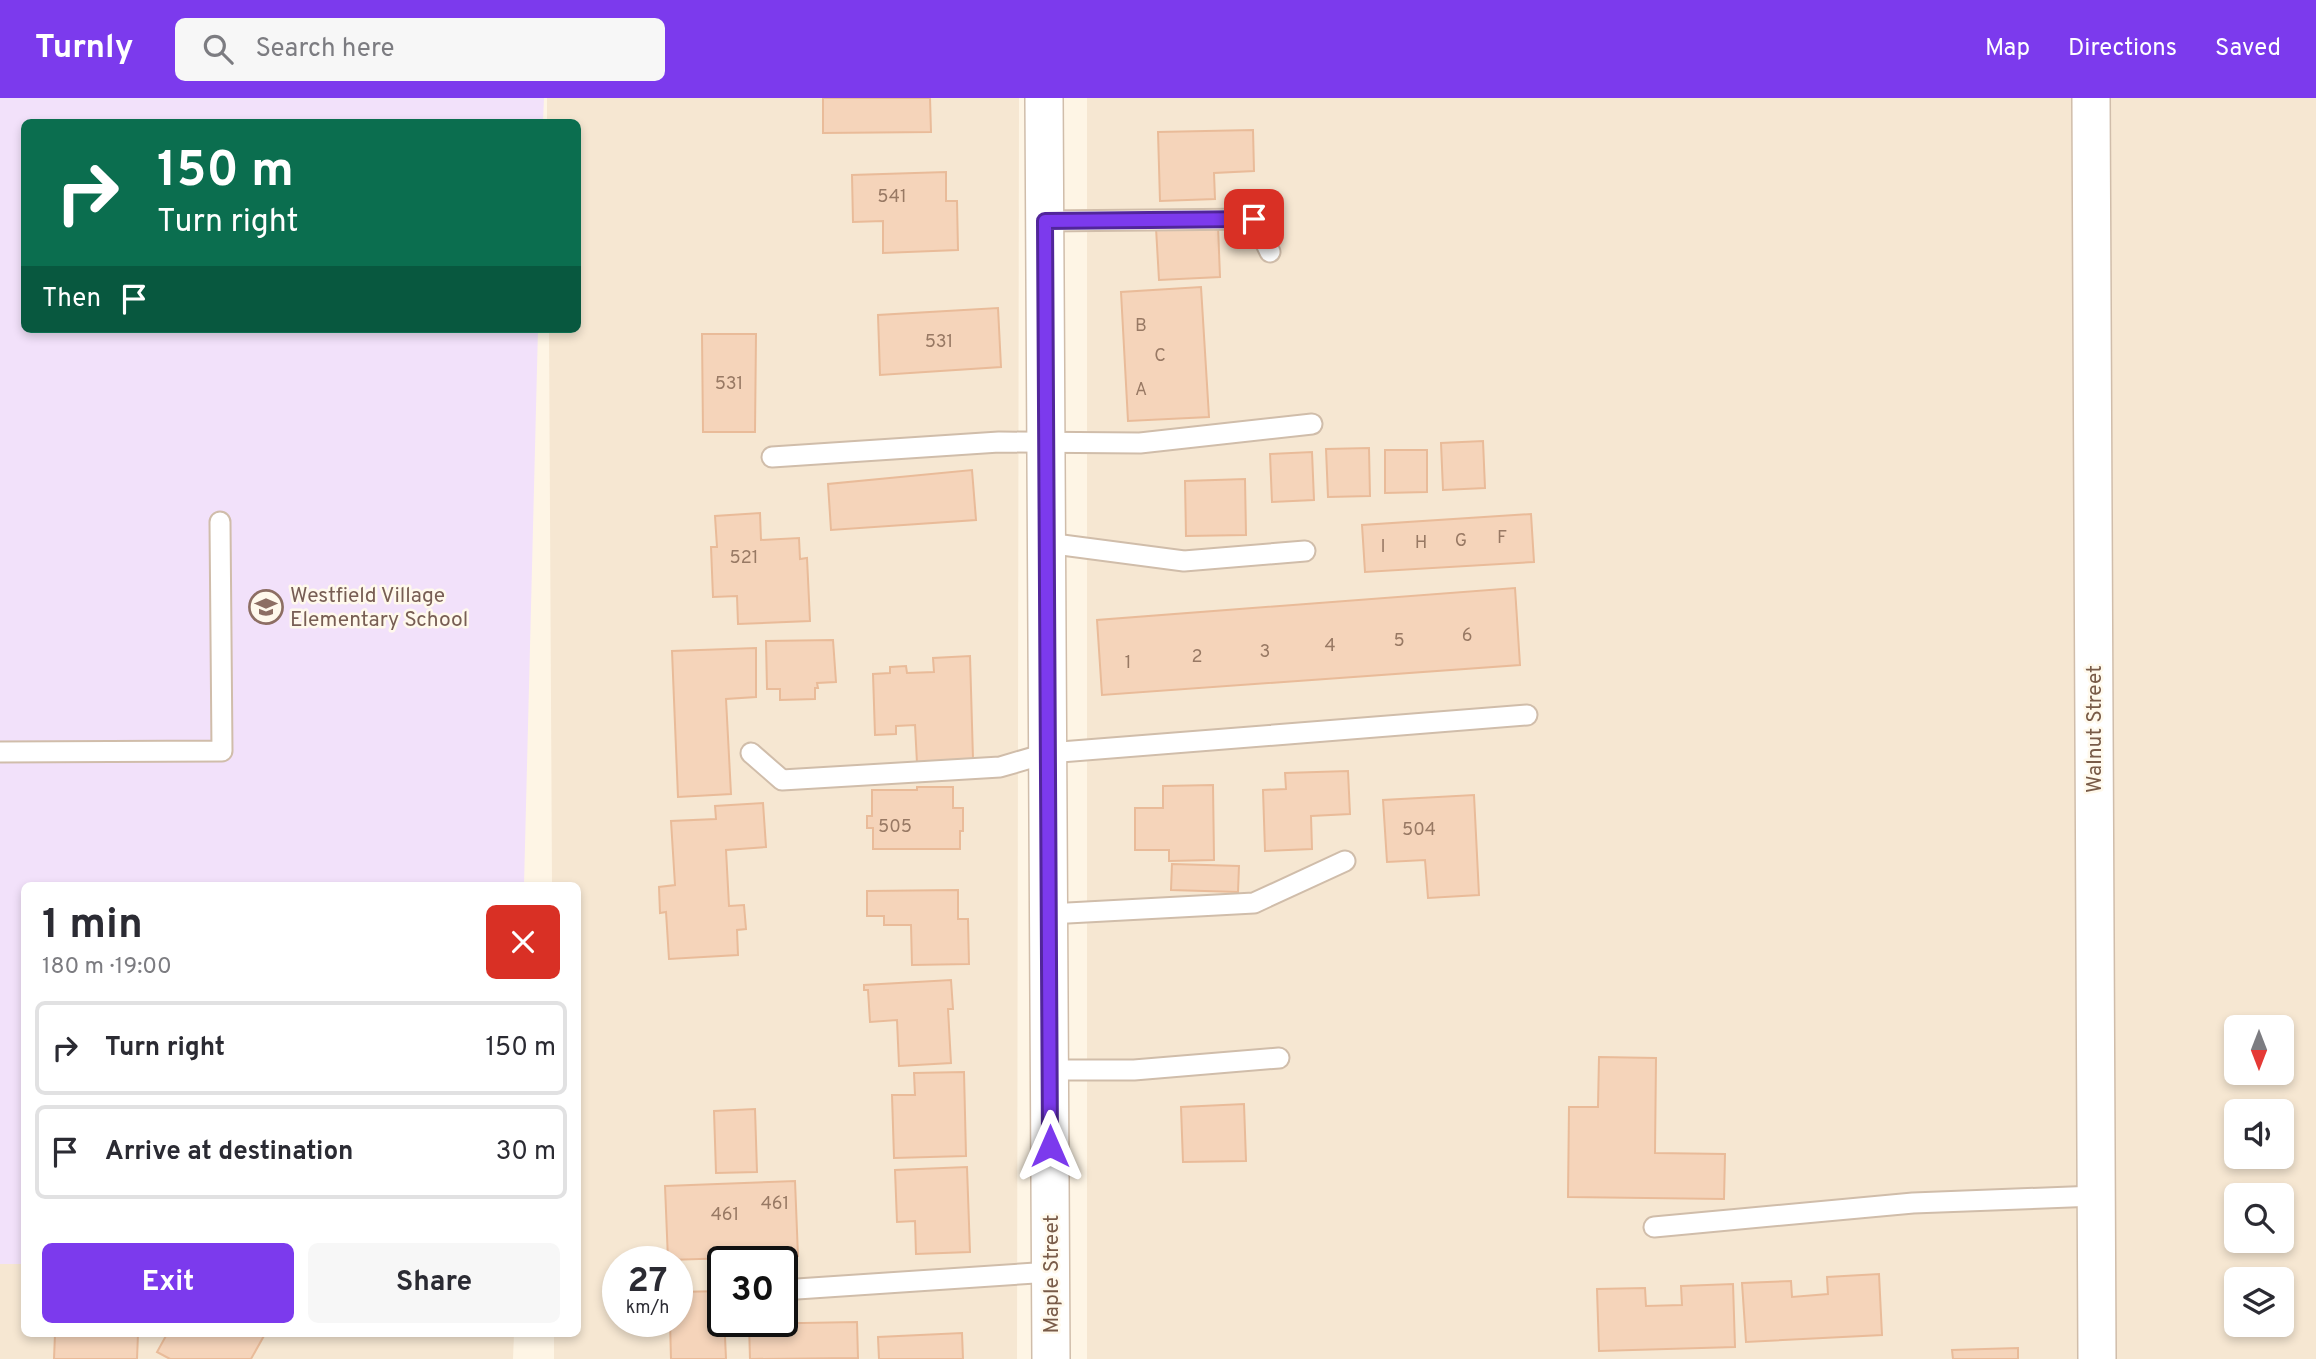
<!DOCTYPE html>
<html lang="en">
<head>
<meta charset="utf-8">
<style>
  :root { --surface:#fff; --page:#f7f7f7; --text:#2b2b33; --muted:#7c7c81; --line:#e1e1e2; --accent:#7c3aed }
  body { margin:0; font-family:Overpass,sans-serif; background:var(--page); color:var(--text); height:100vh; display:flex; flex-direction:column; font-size:26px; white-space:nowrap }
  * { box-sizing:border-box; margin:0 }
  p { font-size:23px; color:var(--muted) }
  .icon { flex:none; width:38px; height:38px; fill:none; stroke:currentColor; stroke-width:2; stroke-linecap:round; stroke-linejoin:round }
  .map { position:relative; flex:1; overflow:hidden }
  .side { position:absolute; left:21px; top:784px; width:560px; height:455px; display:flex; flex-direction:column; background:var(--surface); border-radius:10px; box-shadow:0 4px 10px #0003 }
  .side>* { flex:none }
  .banner { position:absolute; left:21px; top:21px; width:560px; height:214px; border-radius:10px; box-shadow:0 4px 10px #0003; background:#0b6e4f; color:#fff; overflow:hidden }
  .needle { width:46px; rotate:180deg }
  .fabs { position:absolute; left:2224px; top:917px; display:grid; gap:14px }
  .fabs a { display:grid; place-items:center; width:70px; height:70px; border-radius:10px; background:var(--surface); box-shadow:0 4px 10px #0003; font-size:35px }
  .speed { position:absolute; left:602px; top:1148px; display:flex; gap:14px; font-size:35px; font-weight:700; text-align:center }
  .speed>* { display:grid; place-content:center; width:91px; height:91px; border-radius:50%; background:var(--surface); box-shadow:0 4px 10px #0003; line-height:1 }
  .speed small { font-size:18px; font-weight:400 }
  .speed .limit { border:4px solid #111; border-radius:10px; background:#fff; color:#111 }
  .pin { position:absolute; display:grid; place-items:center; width:60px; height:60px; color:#fff; margin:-30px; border-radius:14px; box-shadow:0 4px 10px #0006 }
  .me { position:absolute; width:77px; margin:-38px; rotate:0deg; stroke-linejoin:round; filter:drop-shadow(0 0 5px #0008) }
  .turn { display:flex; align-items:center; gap:24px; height:147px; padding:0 21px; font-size:32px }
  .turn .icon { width:91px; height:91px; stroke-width:2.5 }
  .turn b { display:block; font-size:49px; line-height:60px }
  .then { display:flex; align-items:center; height:66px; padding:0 21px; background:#0003; gap:14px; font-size:26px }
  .round { display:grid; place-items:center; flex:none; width:74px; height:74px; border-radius:10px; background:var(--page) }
  .headline { display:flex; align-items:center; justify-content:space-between; height:119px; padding:0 21px }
  h1 { font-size:42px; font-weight:700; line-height:52px }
  .primary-button { display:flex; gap:14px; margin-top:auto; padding:14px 21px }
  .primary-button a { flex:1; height:80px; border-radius:10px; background:var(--accent); color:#fff; font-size:28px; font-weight:700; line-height:80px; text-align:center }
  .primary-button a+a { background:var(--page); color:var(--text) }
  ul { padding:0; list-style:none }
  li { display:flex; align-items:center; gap:21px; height:94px; margin:0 14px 10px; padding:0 7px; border:4px solid var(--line); border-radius:10px }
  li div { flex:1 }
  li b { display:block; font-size:26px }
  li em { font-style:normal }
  header { display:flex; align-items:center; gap:42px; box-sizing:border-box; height:98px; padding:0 35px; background:var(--accent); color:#fff }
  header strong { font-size:33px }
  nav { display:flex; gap:38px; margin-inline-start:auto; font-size:24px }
  .search { width:490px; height:63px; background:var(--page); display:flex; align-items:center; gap:18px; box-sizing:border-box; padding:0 24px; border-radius:10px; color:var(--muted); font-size:26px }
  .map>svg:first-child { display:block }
  .residential { fill:#f6e7d2; fill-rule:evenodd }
  .education { fill:#f2e1fa }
  .building { fill:#f5d4ba; stroke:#e9bb99; stroke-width:2 }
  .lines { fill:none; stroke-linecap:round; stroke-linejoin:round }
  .lane-casing { stroke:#d0bdaa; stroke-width:23 }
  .street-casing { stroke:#d0bdaa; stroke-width:40 }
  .lane { stroke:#fff; stroke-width:19 }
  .street { stroke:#fff; stroke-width:37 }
  .route-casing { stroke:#51269a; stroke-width:18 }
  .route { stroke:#7c3aed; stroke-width:12 }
  .labels { text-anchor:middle; stroke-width:5; stroke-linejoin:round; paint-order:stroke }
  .number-label { font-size:18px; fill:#987964 }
  .education-label { font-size:21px; fill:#785e54; stroke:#fff9ec; text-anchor:start }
  .street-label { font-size:21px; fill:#795b48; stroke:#fff9ec }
</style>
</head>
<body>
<header>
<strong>Turnly</strong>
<div class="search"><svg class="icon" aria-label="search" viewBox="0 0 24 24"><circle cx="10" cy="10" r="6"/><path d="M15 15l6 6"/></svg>Search here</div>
<nav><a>Map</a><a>Directions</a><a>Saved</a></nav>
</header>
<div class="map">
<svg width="2316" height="1261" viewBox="0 0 2316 1261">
  <rect width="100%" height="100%" fill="#fef5e5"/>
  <!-- residential -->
  <g class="residential">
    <path d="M547,0H1019L1017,1261H554V1236H578V788L552,787L549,231H578V24H547ZM618,1164H677V1223H618ZM723,1164H782V1223H723Z"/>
    <path d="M1087,0H2316V1261H1087ZM2236,929H2282V975H2236ZM2236,1013H2282V1059H2236ZM2236,1097H2282V1143H2236ZM2236,1181H2282V1227H2236Z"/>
    <polygon points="0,1166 24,1166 24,1236 514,1236 513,1261 0,1261"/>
  </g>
  <!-- education -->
  <polygon class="education" points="0,0 544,0 543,24 24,24 24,231 538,231 524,787 24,788 24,1166 0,1166"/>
  <!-- building -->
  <g class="building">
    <polygon points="823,0 930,0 931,34 823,35"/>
    <polygon points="1253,32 1254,73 1214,75 1215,101 1160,103 1158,34"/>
    <polygon points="946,74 946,103 957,103 958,152 883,155 883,123 853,124 852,77"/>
    <polygon points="1218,128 1220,179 1159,182 1156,130"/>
    <polygon points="1201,189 1209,319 1128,323 1121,194"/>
    <polygon points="998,210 1001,269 880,277 878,217"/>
    <polygon points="702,236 756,236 755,334 703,334"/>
    <polygon points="1483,343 1485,390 1443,392 1441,345"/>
    <polygon points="1369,350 1370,398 1328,399 1326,351"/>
    <polygon points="1385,352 1427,352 1427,394 1385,395"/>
    <polygon points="1312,354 1314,402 1272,404 1270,356"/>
    <polygon points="972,372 976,422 831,432 828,386"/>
    <polygon points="1245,381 1246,437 1186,438 1185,383"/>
    <polygon points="760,415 761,442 799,440 800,461 807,460 810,523 738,526 737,498 713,499 711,449 717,449 715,418"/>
    <polygon points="1531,416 1534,464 1365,474 1362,427"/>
    <polygon points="1515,490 1520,567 1102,597 1097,522"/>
    <polygon points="833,542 836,584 817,585 818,590 815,590 815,601 780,602 780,591 767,591 766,543"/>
    <polygon points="756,550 756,599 726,601 731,696 678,699 672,553"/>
    <polygon points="970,558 973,661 917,665 915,627 896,628 896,636 875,637 873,576 890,575 890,569 906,568 907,575 934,574 933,560"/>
    <polygon points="1348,673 1350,716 1311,718 1312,751 1265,753 1263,692 1286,691 1285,675"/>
    <polygon points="1213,687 1214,762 1169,763 1169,752 1135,752 1135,710 1163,710 1163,688"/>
    <polygon points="917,689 953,689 953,710 963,710 963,733 960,733 960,751 873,751 873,730 867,730 867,718 872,718 872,692 917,692"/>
    <polygon points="1474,697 1479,797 1428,800 1425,762 1387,764 1383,702"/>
    <polygon points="763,705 766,749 726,752 729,808 744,807 746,831 737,832 738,857 669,861 666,814 660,815 659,789 675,787 671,723 716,721 715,708"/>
    <polygon points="1172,766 1239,768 1238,794 1171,792"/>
    <polygon points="958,792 958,821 968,821 969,866 912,867 911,827 884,827 884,818 867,818 867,793"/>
    <polygon points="951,882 953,911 948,911 951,965 899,968 897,922 870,924 868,892 864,892 864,887"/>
    <polygon points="1599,959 1656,960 1655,1055 1725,1056 1724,1101 1568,1099 1569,1009 1598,1009"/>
    <polygon points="964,974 966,1058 894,1060 892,997 915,997 914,975"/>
    <polygon points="1244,1006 1246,1063 1183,1064 1181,1009"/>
    <polygon points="755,1011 757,1074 716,1075 714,1013"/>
    <polygon points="967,1069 970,1154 916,1156 915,1123 897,1124 895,1072"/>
    <polygon points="795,1083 798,1158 668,1162 665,1088"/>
    <polygon points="1879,1176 1882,1237 1746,1244 1742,1185 1791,1183 1792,1199 1828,1196 1827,1179"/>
    <polygon points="1733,1186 1735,1249 1599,1253 1597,1191 1645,1190 1646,1208 1682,1207 1681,1188"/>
    <polygon points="723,1193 726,1261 671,1261 670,1223 677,1223 677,1194"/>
    <polygon points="857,1224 858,1260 750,1261 749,1226"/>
    <polygon points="962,1235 963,1261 879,1261 878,1239"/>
    <polygon points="55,1236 138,1236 137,1261 54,1261"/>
    <polygon points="167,1236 265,1236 251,1261 170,1261 157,1254"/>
    <polygon points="2018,1250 2018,1261 1953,1261 1952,1252"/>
  </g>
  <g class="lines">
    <!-- lane casing -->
    <g class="lane-casing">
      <g id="lane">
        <polyline points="1045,123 1254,121 1270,154"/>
        <polyline points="772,359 999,344 1140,345 1312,326"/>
        <polyline points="1047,445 1184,463 1305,453"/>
        <polyline points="0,654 222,653 220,424"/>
        <polyline points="751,655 782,682 1000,669 1048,655 1527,617"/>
        <polyline points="1049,816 1254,805 1345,763"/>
        <polyline points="1050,972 1134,972 1279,960"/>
        <polyline points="1654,1129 1913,1105 2096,1098"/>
        <polyline points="782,1192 1051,1174"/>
      </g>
    </g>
    <!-- street casing -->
    <g class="street-casing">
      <g id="street">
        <polyline points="1044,0 1051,1261"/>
        <polyline points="2091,0 2097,1261"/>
      </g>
    </g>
    <!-- lane -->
    <use href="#lane" class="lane"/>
    <!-- street -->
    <use href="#street" class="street"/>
  </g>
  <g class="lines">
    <!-- route casing -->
    <g class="route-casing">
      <polyline id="route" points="1050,1048 1045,123 1254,121"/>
    </g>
    <!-- route -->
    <use href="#route" class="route"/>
  </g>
  <!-- icons -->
  <defs>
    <g id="school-ring" transform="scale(1.75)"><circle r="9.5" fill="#fff9ec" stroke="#8d6e63" stroke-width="1.5"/><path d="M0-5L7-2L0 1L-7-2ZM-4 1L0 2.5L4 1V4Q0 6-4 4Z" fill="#8d6e63"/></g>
  </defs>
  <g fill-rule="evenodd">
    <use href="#school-ring" x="266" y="509"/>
  </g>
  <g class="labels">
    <!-- number labels -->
    <g class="number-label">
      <text x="892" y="104">541</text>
      <text x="1141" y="233">B</text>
      <text x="939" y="249">531</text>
      <text x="1160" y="263">C</text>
      <text x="729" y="291">531</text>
      <text x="1141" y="297">A</text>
      <text x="1502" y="445">F</text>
      <text x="1461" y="448">G</text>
      <text x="1421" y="450">H</text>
      <text x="1383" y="454">I</text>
      <text x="744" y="465">521</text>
      <text x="1467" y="543">6</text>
      <text x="1399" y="548">5</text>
      <text x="1330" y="553">4</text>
      <text x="1265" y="559">3</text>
      <text x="1197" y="564">2</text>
      <text x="1128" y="570">1</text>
      <text x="895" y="734">505</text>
      <text x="1419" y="737">504</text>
      <text x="775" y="1111">461</text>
      <text x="725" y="1122">461</text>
    </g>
    <!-- education labels -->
    <g class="education-label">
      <text x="290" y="504">Westfield Village<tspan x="290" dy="24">Elementary School</tspan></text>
    </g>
    <!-- street labels -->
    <g class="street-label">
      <text transform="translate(2094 631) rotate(-90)" y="7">Walnut Street</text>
      <text transform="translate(1051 1176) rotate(-90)" y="7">Maple Street</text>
    </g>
  </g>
</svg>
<div class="fabs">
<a><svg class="needle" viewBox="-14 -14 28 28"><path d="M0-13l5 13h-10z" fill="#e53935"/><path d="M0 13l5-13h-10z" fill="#7c7c81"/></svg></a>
<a><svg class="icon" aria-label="sound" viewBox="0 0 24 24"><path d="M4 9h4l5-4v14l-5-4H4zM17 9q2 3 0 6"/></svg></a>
<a><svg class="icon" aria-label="search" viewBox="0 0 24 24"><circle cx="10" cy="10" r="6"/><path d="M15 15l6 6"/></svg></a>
<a><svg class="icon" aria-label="layers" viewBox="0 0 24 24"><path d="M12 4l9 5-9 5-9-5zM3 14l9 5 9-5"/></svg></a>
</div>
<div class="speed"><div>27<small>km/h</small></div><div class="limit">30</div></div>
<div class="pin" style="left:1254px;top:121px;background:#d93025"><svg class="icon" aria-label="arrive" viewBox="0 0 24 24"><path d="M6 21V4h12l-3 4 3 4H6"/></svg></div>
<svg class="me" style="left:1050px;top:1048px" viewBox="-20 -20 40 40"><path d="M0-17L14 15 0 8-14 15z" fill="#7c3aed" stroke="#fff" stroke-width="4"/></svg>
<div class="banner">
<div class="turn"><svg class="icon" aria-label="right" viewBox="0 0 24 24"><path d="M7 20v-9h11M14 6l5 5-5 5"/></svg><div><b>150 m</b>Turn right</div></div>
<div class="then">Then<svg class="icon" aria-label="arrive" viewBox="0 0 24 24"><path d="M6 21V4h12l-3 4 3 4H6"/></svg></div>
</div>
<section class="side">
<div class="headline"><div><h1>1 min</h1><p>180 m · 19:00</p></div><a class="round" style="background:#d93025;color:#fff"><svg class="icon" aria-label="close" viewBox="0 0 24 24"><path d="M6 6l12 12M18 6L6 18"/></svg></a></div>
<ul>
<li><svg class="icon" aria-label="right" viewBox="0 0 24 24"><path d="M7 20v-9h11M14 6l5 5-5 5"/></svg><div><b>Turn right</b></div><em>150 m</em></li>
<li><svg class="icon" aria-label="arrive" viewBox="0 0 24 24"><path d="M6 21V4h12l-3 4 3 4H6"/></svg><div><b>Arrive at destination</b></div><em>30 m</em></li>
</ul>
<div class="primary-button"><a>Exit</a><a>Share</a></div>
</section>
</div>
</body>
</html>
